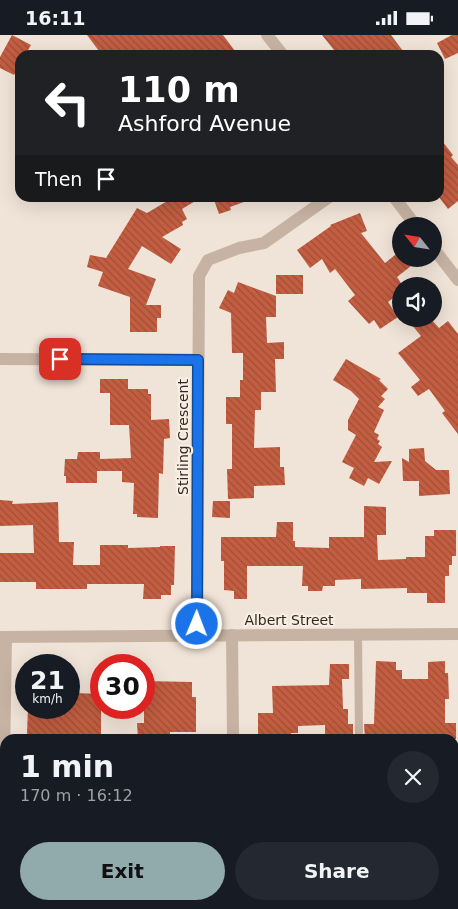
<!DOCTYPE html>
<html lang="en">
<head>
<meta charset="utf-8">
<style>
  :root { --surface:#171b24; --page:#242831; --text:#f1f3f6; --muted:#9ea1a6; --accent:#91aaac }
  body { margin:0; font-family:"DejaVu Sans",sans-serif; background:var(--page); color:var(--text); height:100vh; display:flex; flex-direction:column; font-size:19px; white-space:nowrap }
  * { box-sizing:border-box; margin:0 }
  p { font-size:16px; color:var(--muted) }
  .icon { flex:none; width:28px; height:28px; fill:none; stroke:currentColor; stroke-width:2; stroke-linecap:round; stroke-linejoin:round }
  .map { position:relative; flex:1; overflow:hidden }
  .drawer { position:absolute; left:0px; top:699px; width:459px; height:176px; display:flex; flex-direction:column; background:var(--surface); border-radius:15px 15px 0 0; box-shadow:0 5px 20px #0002 }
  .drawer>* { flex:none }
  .guide { position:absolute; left:15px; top:15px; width:429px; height:152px; border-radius:15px; box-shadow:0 5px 20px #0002; background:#202124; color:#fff; overflow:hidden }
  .needle { width:32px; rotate:300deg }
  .tools { position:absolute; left:392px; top:182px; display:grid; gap:10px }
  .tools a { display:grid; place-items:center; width:50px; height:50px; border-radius:50%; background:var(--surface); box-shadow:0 5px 20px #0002; font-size:25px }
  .speed { position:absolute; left:15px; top:619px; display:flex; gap:10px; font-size:25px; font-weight:700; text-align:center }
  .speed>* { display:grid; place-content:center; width:65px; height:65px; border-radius:50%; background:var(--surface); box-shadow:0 5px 20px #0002; line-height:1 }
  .speed small { font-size:12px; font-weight:400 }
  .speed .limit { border:8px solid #d22; background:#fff; color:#111 }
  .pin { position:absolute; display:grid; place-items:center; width:42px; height:42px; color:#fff; margin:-21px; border-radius:10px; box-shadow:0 2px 8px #0006 }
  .me { position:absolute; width:55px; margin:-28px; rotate:1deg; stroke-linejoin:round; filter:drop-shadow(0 0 4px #0008) }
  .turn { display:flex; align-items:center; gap:18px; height:105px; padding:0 20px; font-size:22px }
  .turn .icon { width:65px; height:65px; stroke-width:2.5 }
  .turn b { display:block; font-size:35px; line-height:42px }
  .then { display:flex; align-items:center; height:48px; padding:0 20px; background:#0003; gap:10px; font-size:19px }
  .round { display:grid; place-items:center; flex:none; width:52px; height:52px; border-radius:26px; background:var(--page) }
  .head { display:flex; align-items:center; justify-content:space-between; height:85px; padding:0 20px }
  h1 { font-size:30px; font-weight:600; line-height:38px }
  .cta { display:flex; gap:10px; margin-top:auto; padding:10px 20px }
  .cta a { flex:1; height:58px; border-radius:30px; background:var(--accent); color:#111; font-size:20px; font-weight:600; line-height:58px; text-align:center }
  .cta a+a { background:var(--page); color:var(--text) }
  .status { display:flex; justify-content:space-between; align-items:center; height:35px; padding:0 25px; background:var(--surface); direction:ltr }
  .status svg { height:14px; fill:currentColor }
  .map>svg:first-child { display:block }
  .building { fill:url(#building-back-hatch) }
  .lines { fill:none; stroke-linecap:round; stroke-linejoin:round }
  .service { stroke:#c7b3a3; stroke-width:8 }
  .minor { stroke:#c7b3a3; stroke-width:12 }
  .tertiary { stroke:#c7b3a3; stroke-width:12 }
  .route-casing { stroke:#114b97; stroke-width:12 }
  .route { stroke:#1a73e8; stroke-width:9 }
  .labels { text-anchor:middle; stroke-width:4.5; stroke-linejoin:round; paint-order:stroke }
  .street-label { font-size:14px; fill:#322925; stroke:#f8eee2 }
</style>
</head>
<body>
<div class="status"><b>16:11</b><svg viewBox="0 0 49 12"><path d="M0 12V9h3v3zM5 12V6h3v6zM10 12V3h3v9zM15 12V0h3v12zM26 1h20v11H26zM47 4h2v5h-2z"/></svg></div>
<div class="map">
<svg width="458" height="874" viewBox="0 0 458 874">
  <defs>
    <pattern id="building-back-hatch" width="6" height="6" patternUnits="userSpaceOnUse" patternTransform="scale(1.25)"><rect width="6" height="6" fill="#c35e42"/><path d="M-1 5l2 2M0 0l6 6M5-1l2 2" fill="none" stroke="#9f4e37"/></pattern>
  </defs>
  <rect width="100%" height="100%" fill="#f0e3d7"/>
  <!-- building -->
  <g class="building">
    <polygon points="12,0 31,10 25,20 20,20 20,30 14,40 0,33 0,22"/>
    <polygon points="87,0 223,0 238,20 102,20"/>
    <polygon points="322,0 391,0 406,20 338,20"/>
    <polygon points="452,0 458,0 458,18 445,24 437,8"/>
    <polygon points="439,102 453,120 451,122 458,130 458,166 448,174 439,162"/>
    <polygon points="174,162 202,162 182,174 187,184 182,187 183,190 162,202 181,214 171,229 142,211 128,234 156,244 146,270 161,270 161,283 157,283 157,297 130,297 130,262 98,251 103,237 87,232 90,220 106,223 137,173 147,178"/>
    <polygon points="213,162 252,162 252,164 230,172 231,175 219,179"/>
    <polygon points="360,178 367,196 361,198 385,228 400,216 401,224 406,224 411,231 397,242 401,248 401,257 388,267 398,282 380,294 374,285 369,289 348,266 355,260 335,234 330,238 322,224 310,233 297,215 331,191 330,190"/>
    <rect x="276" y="240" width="27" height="19"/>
    <polygon points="238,247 276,261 276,282 266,282 267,308 284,307 284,324 275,324 276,357 261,357 261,375 255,375 254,413 280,412 280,432 284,432 285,450 254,451 254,463 228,464 227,434 232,434 232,389 226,389 226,362 240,362 240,345 243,345 243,318 232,318 231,278 219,273 228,255 234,258"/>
    <polygon points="407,284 431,284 439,293 448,286 458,299 458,399 442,378 445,376 429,354 418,361 411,352 420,345 398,318 421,301"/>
    <polygon points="346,324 381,344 379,345 388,354 381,361 385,364 378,372 384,375 374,397 379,400 377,404 380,406 378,409 382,412 374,427 392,426 379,449 368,443 364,451 349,443 354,433 342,427 356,400 348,395 348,385 359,364 351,356 333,345"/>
    <polygon points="100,344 128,344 128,354 148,354 148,359 151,359 151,385 169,384 170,403 164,404 163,439 159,438 158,483 137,482 137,479 133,479 134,448 122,447 122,436 97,436 97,448 66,448 66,441 64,441 65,424 77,424 78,417 100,417 100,424 131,423 129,390 110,390 110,358 100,358"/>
    <polygon points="424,413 425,426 436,435 449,435 450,459 419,461 419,446 403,446 402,423 409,427 409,414"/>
    <polygon points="0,465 13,466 12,469 58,467 59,507 74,507 73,530 100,530 100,510 128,510 128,513 160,512 160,511 175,511 174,550 171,550 171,560 161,560 161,564 143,564 144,549 87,549 87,554 36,554 36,547 0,547 0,518 34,518 33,490 0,491"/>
    <polygon points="213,466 230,466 230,483 212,482"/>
    <polygon points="364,471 386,472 386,500 377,500 378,525 406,524 406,522 425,522 425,501 434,501 434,495 456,495 456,521 452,521 452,530 449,530 449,541 445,541 445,568 427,568 427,558 407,558 407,553 361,554 361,544 335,545 335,551 323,551 322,556 308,556 308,551 302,551 303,531 247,531 247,564 234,564 234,556 224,555 224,526 221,526 221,502 276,502 277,487 293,487 293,506 295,506 295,512 329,513 329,502 364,502"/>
    <polygon points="376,626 396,627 396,635 402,635 402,644 428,644 428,627 445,626 445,638 448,638 449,664 445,664 445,688 456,688 456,704 365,704 364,689 374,689"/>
    <polygon points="330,629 349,629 349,644 342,644 343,674 348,674 348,689 353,689 353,704 325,704 325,690 298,691 298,698 291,698 291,704 258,704 258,678 273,678 272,651 329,650"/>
    <polygon points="144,646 192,647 192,662 196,662 196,697 170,697 170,700 156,700 156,704 138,704 137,688 144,688"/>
    <polygon points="74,658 101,659 101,702 55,701 55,704 36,704 36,699 27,699 28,672 69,672 69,661 73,661"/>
  </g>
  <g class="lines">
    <!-- service -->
    <polyline class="service" points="358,600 359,704"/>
    <!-- minor -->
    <g class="minor">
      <polyline points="0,324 198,325"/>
      <polyline points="197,600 199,241 208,225 239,213 264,208 329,162"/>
      <polyline points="232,600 233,704"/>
      <polyline points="0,797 3,787 6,602"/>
      <polyline points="235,870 235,874"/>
    </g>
    <!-- tertiary -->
    <g class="tertiary">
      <polyline points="267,0 283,20"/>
      <polyline points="394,162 416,191"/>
      <polyline points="434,214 458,245"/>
      <polyline points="0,602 458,599"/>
    </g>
  </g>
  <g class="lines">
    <!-- route casing -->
    <g class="route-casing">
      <polyline id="route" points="60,324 198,325 197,589"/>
    </g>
    <!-- route -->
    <use href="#route" class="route"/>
  </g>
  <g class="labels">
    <!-- street labels -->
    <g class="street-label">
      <text transform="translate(183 402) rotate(-90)" y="5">Stirling Crescent</text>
      <text x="289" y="590">Albert Street</text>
    </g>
  </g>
</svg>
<div class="tools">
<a><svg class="needle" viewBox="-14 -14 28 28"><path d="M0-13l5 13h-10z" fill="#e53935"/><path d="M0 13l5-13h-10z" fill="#9ea1a6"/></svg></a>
<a><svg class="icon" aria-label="sound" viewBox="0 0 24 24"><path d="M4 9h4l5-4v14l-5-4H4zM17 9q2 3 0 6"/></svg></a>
</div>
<div class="speed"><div>21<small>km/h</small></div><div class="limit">30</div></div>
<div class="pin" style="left:60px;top:324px;background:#d93025"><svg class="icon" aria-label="arrive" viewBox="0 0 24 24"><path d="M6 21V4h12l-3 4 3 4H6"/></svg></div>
<svg class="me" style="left:197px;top:589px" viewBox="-20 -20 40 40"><circle r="17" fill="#1a73e8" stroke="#fff" stroke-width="3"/><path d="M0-11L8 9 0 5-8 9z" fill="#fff"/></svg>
<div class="guide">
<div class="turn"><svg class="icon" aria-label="left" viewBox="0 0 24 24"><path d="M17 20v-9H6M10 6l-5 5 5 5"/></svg><div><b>110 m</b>Ashford Avenue</div></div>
<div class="then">Then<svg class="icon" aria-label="arrive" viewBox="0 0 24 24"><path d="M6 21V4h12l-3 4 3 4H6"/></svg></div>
</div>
<section class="drawer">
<div class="head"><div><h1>1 min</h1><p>170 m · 16:12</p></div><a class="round"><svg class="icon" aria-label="close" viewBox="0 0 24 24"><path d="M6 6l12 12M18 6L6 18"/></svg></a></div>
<div class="cta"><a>Exit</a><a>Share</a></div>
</section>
</div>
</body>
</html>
